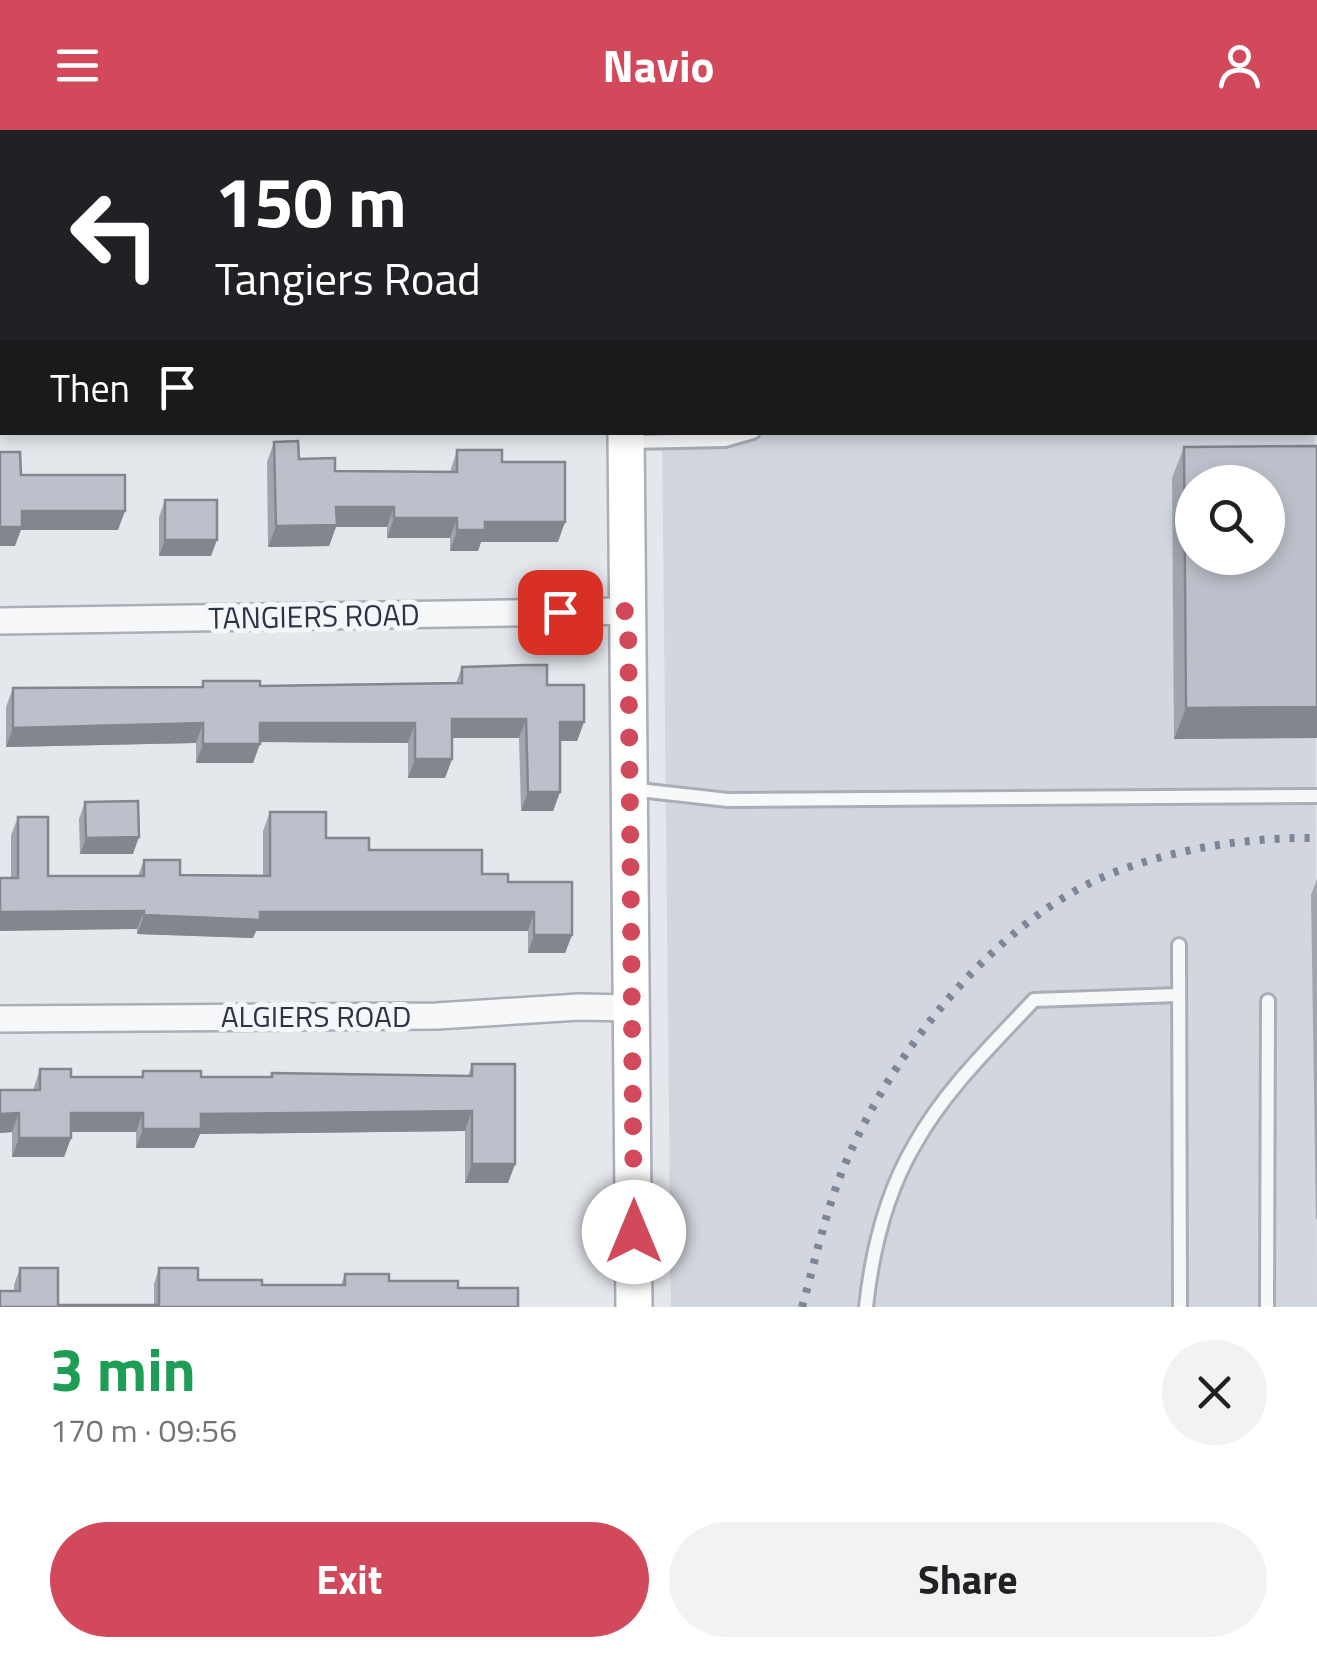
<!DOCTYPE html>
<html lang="en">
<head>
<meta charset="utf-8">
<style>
  :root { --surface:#fff; --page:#f2f2f2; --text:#202124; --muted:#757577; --accent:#d1495b }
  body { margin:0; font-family:"Titillium Web",sans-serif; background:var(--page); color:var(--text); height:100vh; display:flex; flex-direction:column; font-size:38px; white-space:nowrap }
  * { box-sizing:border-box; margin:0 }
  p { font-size:32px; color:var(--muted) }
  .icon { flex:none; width:55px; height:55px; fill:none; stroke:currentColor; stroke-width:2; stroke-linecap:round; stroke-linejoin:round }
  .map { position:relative; height:1177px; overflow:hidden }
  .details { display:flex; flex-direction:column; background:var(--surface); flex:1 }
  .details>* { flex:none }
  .guide { position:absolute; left:0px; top:0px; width:1318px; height:305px; box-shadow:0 5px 15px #0003; background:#202124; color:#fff; overflow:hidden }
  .tools { position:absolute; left:1175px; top:335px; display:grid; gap:20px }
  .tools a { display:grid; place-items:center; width:110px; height:110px; border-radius:50%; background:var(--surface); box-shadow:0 5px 15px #0003; font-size:50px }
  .pin { position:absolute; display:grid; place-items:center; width:85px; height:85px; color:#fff; margin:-42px; border-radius:20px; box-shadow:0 5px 15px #0006 }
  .me { position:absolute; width:110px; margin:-55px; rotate:0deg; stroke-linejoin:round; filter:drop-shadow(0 0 8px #0008) }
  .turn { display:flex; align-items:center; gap:35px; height:210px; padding:0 50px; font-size:45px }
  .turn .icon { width:130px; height:130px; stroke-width:2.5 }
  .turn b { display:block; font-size:70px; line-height:85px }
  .then { display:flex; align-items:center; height:95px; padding:0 50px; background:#0003; gap:20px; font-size:38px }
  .round { display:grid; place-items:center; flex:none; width:105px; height:105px; border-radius:52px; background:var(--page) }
  .headline { display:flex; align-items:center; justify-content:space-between; height:170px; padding:0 50px }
  h1 { font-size:60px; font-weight:700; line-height:75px; color:#1e9e55 }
  .cta { display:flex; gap:20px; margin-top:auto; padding:20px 50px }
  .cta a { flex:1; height:115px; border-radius:60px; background:var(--accent); color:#fff; font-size:40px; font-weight:700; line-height:115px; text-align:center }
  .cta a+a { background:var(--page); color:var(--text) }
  header { display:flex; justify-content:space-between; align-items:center; height:130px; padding:0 50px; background:var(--accent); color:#fff; font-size:45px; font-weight:700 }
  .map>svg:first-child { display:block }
  .built { fill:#d2d6de; fill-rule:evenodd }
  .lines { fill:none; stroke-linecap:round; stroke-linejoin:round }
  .lane-casing { stroke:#a9aeb7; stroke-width:18 }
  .street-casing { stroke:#a9aeb7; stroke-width:30 }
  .secondary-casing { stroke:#a9aeb7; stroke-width:40 }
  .lane { stroke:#f7f8fa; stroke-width:12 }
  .street { stroke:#f7f8fa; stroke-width:25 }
  .secondary { stroke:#fff; stroke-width:35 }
  .rail { stroke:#7d8696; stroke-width:8; stroke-dasharray:5 10; stroke-linecap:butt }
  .wall { fill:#a1a5ae }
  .shaded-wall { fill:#83868d }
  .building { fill:#bbc0ca; stroke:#83868d; stroke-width:2.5; fill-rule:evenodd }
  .route { stroke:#d1495b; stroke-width:18; stroke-dasharray:0 32.4 }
  .labels { text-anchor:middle; stroke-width:10; stroke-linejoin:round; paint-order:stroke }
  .street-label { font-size:30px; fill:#2b3445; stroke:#f4f6f9 }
</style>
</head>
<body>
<header><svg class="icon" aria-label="menu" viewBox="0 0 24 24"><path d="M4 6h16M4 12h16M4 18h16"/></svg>Navio<svg class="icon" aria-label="person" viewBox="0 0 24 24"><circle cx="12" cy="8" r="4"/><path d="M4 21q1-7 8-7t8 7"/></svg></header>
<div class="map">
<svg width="1317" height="1177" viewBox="0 0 1317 1177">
  <rect width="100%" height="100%" fill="#e4e7ec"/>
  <!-- built -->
  <path class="built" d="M1315,256L1317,1177H671L662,303L1315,302ZM1192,352H1268V428H1192Z"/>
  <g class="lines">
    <!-- lane casing -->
    <g class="lane-casing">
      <g id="lane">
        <polyline points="1315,281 1317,281"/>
        <polyline points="629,312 725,310 753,302"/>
        <polyline points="630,659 728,670 1317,666"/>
        <polyline points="1179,815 1180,1177"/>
        <path d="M866,1177C872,1121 886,1063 915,1014C945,960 992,915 1034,870L1179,865"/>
        <polyline points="1267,1177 1268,871"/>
      </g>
    </g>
    <!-- street casing -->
    <g class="street-casing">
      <g id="street">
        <polyline points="1315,96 1317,96"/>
        <polyline points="0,108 2,108"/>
        <polyline points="0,491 628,481"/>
        <polyline points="0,889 437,886 579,877 633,878"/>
      </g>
    </g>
    <!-- secondary casing -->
    <g class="secondary-casing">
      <g id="secondary">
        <polyline points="638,0 638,2"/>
        <polyline points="626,302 634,1177"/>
      </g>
    </g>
    <!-- lane -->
    <use href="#lane" class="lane"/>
    <!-- street -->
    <use href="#street" class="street"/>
    <!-- secondary -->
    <use href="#secondary" class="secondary"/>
    <!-- rail -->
    <path class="rail" d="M802,1177C814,1136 823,1092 838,1052C883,932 993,789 1115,742C1179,718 1249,707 1317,708"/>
  </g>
  <!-- wall -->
  <g class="wall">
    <polygon points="274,312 299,329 335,341 450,342 457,320 502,332 558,412 481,412 478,421 450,421 450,408 387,408 387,397 336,397 329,416 268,417 267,332"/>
    <polygon points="1317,316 1317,608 1174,609 1172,348 1184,317"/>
    <polygon points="165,370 211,426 159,426 159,387"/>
    <polygon points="462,537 547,555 584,592 577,611 560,611 560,662 553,681 521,681 519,608 452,608 452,629 445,648 408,648 408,613 260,612 253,633 196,633 196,613 6,617 6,577 13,558 201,557 203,551 260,556 456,553"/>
    <polygon points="85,672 133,724 80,724 79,689"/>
    <polygon points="270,682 326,708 369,720 508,752 572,805 565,823 528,823 528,801 256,801 253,808 137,804 137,799 11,748 11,705 18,687 48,746 138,746 144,730 180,745 263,746 263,701"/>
    <polygon points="1317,749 1317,1089 1316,1089 1311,765"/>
    <polygon points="472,934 515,1034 508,1053 465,1053 465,1001 200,1004 194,1018 136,1018 136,1002 71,1002 71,1008 64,1027 12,1027 12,1002 0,1003 0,960 33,960 40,939 71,947 141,947 143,941 201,947 270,947 272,943 468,946"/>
    <polygon points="20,1138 58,1175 154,1175 154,1154 159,1138 198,1150 262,1155 341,1155 345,1144 389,1151 458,1158 518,1177 0,1177 14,1161 14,1155"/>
  </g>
  <!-- shaded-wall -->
  <g class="shaded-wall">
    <polygon points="336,377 394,377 387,397 336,397 329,416 268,417 276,396"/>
    <polygon points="22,381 125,381 118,400 21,400 15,416 0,416 0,397"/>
    <polygon points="394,388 457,388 450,408 387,408"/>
    <polygon points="485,392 565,392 558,412 481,412 478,421 450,421 457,400"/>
    <polygon points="165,410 217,410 211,426 159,426"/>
    <polygon points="1317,577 1317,608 1174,609 1186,578"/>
    <polygon points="452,589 526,589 519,608 445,608"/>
    <polygon points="560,592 584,592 577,611 553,611"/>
    <polygon points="203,593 196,613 6,617 13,598"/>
    <polygon points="260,593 415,593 408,613 253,612"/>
    <polygon points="203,614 260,614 253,633 196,633"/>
    <polygon points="415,629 452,629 445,648 408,648"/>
    <polygon points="528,662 560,662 553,681 521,681"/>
    <polygon points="139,707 133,724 80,724 86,708"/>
    <polygon points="144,781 137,799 0,801 0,782"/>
    <polygon points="260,782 534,782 528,801 256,801 253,808 137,804 144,785"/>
    <polygon points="534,805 572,805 565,823 528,823"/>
    <polygon points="472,981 465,1001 200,1004 194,1018 136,1018 143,999 201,984"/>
    <polygon points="19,983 12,1002 0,1003 0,984"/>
    <polygon points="71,983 143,983 136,1002 64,1002"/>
    <polygon points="19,1008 71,1008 64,1027 12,1027"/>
    <polygon points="472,1034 515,1034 508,1053 465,1053"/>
  </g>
  <!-- building -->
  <g class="building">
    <rect x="101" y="0" width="35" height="2"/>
    <rect x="192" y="0" width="199" height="2"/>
    <rect x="474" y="0" width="93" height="2"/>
    <polygon points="298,311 299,329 335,328 335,341 457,342 457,320 502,320 502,332 565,332 565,392 485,392 485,400 457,400 457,388 394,388 394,377 336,377 337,395 276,396 274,312"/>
    <path d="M1317,316V577L1186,578L1184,317ZM1192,352H1268V428H1192Z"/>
    <polygon points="0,322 20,322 21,345 125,345 125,381 22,381 22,397 0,397"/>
    <rect x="165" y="370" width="52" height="40"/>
    <polygon points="526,535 547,535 547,555 584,555 584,592 560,592 560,662 528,662 526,589 452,589 452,629 415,629 415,593 260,593 260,614 203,614 203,593 13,598 13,558 203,557 203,551 260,551 260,556 462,553 462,537"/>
    <polygon points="138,671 139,707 86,708 85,672"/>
    <polygon points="270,682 326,682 326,708 369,708 369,720 482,720 482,744 508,744 508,752 572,752 572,805 534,805 534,782 260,782 260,790 144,785 144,781 0,782 0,748 18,748 18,687 48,687 48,746 144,746 144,730 180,730 180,745 270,746"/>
    <polygon points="472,934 515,934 515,1034 472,1034 472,981 201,984 201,999 143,999 143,983 71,983 71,1008 19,1008 19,983 0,984 0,960 40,960 40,939 71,939 71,947 143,947 143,941 201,941 201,947 272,947 272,943 472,946"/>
    <polygon points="20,1138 58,1138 58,1175 159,1175 159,1138 198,1138 198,1150 262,1150 262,1155 345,1155 345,1144 389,1144 389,1151 458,1151 458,1158 518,1158 518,1177 0,1177 0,1161 20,1161"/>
  </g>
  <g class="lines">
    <!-- route -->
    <polyline class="route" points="560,482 628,481 634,1102"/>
  </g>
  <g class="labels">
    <!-- street labels -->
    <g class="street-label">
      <text transform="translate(314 487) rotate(-1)" y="10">TANGIERS ROAD</text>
      <text x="316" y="897">ALGIERS ROAD</text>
    </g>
  </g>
</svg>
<div class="tools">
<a><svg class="icon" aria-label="search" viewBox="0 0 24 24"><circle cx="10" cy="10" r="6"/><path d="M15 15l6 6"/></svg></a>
</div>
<div class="pin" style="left:560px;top:482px;background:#d93025"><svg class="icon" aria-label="arrive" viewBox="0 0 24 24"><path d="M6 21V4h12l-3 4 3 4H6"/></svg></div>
<svg class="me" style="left:634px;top:1102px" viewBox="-20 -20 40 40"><circle r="19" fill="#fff"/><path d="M0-13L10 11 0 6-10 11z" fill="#d1495b"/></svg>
<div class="guide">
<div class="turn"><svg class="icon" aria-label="left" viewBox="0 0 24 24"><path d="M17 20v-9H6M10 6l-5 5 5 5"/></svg><div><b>150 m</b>Tangiers Road</div></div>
<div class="then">Then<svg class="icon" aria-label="arrive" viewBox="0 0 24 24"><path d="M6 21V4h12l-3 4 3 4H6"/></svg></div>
</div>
</div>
<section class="details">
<div class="headline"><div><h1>3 min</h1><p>170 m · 09:56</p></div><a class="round"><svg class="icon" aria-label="close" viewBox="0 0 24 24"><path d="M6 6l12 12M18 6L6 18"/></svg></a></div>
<div class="cta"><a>Exit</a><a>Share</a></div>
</section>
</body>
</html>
